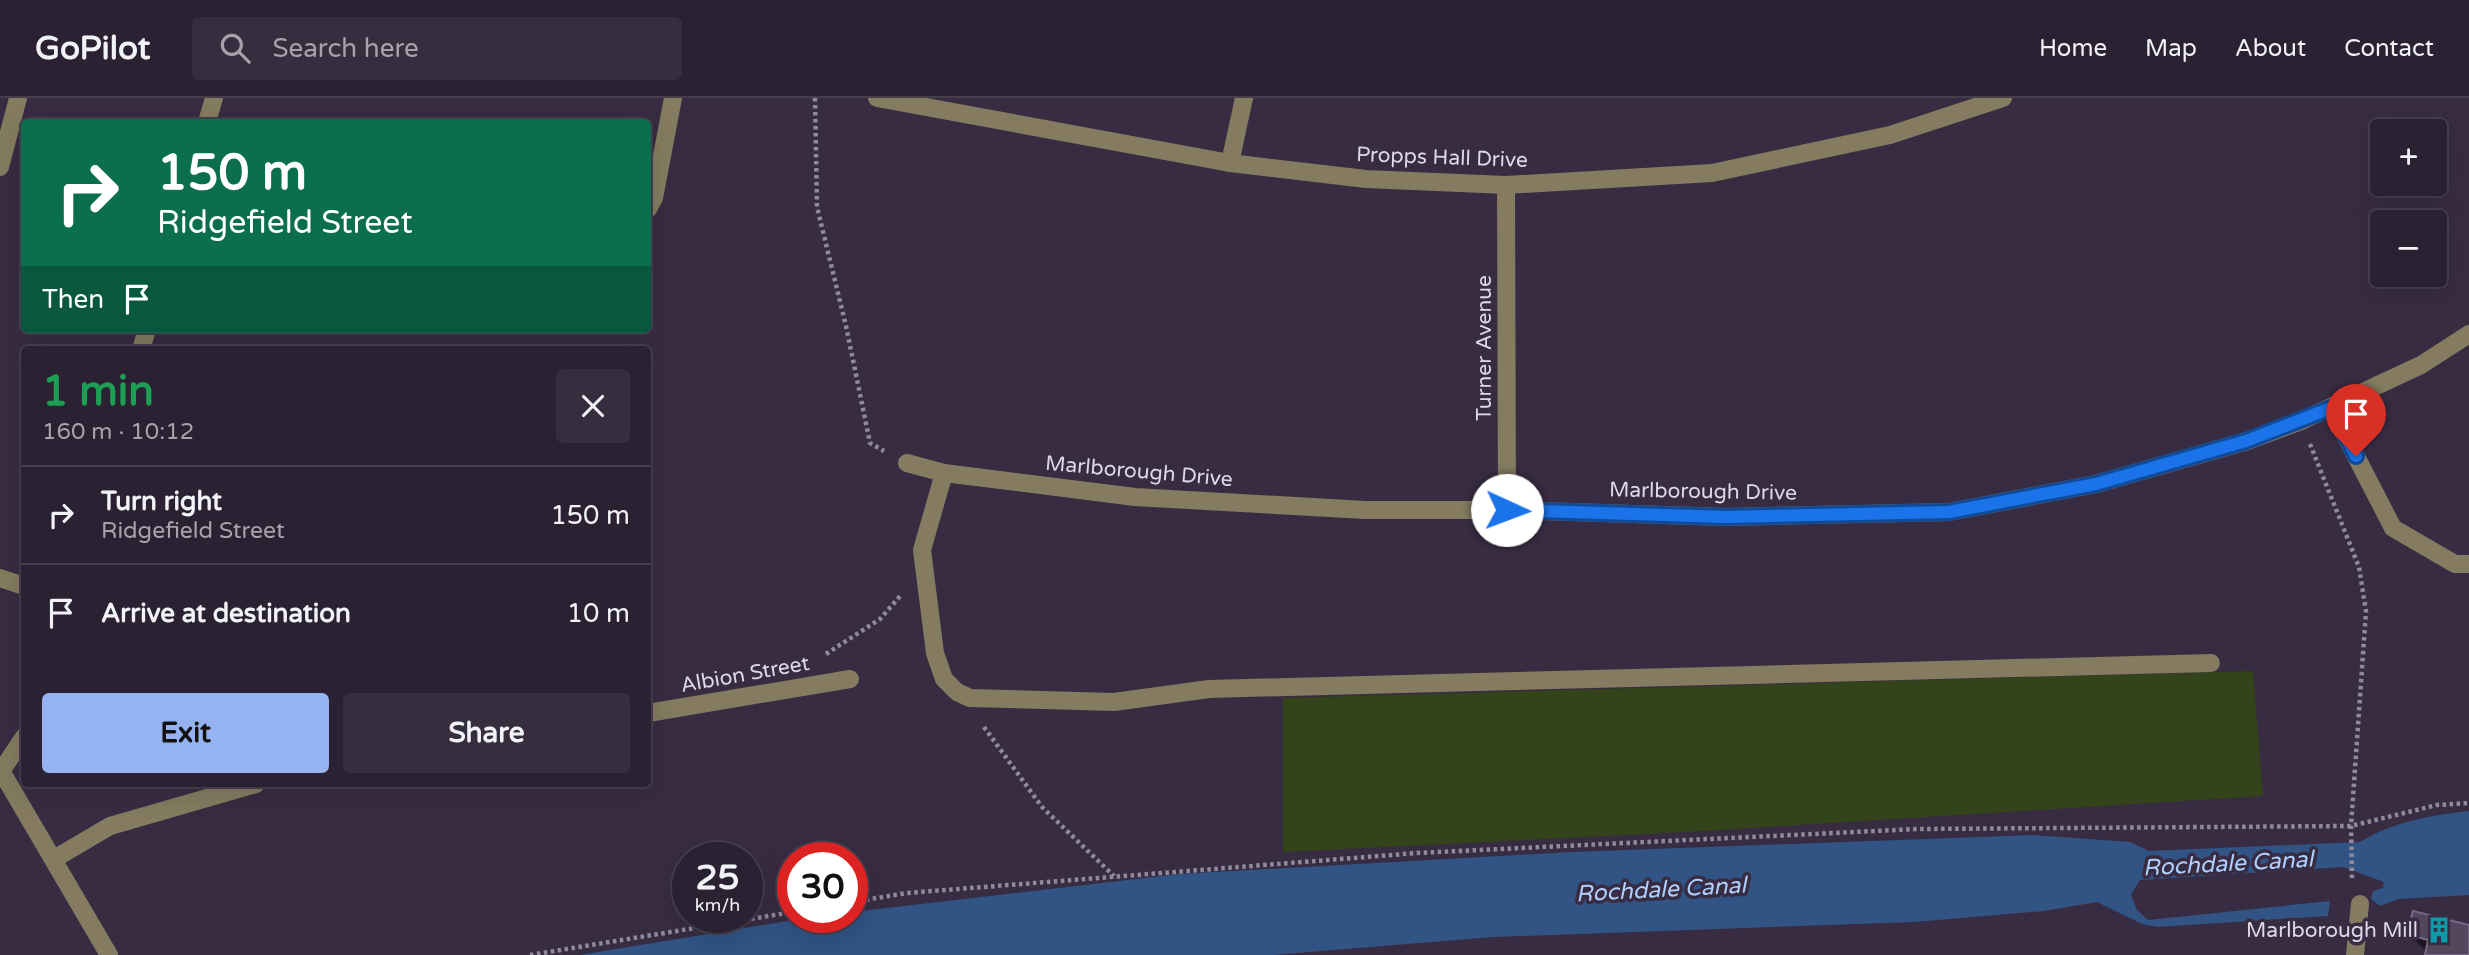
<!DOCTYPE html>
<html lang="en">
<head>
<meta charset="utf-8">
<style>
  :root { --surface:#2a2132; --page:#362e3e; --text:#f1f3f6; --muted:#a5a3ac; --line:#463e4d; --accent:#95b2f1 }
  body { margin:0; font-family:"Varela Round",sans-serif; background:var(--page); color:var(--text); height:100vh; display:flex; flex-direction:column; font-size:26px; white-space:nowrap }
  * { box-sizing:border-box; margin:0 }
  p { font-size:23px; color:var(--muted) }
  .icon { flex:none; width:38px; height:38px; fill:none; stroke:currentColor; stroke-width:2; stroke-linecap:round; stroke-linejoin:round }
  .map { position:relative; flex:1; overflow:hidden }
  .drawer { position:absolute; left:21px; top:248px; width:630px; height:441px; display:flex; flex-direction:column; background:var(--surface); border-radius:7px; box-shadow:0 7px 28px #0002,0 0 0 2px var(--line) }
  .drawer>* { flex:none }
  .hud { position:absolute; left:21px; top:21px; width:630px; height:214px; border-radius:7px; box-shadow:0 7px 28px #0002,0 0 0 2px var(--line); background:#0b6e4f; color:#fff; overflow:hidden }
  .fabs { position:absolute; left:2370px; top:21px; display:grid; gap:14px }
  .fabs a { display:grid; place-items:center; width:77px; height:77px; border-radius:7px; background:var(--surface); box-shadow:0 7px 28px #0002,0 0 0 2px var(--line); font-size:35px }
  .speed { position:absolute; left:672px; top:744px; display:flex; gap:14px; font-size:35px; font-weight:700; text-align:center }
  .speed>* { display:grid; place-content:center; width:91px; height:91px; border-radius:50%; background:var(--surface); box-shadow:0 7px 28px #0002,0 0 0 2px var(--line); line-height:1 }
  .speed small { font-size:18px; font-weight:400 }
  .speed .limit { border:10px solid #d22; background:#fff; color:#111 }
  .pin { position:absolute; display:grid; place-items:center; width:60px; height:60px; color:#fff; margin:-72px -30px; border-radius:50% 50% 50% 0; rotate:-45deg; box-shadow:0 0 7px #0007 }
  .pin .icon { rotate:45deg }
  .me { position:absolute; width:77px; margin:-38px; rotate:92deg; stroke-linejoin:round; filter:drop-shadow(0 0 5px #0008) }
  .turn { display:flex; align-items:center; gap:24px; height:147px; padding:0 21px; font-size:32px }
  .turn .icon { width:91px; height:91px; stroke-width:2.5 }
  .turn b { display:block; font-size:49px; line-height:60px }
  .then { display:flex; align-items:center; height:66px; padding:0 21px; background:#0003; gap:14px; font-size:26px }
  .round { display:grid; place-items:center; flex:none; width:74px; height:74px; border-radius:7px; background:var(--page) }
  .overview { display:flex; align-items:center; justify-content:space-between; height:119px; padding:0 21px }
  h1 { font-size:42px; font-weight:700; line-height:52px; color:#1e9e55 }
  .cta { display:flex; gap:14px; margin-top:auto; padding:14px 21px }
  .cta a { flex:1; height:80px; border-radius:7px; background:var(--accent); color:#111; font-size:28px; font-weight:700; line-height:80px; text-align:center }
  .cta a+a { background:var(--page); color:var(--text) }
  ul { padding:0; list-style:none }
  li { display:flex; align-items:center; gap:21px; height:98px; padding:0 21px; border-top:2px solid var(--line) }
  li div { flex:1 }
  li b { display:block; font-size:26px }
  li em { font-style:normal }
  header { display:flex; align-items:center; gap:42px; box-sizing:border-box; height:98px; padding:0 35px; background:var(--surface); border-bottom:2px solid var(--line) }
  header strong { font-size:33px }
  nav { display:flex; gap:38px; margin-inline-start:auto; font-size:24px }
  .search { width:490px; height:63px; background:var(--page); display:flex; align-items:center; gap:18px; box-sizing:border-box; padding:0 24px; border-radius:7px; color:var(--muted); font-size:26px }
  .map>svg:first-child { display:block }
  .green { fill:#34441a }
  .water { fill:#315485 }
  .shadow { fill:#0007 }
  .building { fill:#53475e; stroke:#766881; stroke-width:2 }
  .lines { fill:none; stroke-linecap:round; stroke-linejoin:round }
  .path { stroke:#92899b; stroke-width:4.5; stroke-dasharray:3.5 3.5; stroke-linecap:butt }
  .minor { stroke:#847b60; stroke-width:18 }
  .route-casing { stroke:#114b97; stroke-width:18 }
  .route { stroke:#1a73e8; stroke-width:12 }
  .labels { text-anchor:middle; stroke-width:7; stroke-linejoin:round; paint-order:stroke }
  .street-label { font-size:21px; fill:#dfd8e6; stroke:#382c42 }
  .poi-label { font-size:21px; fill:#dfd8e6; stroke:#382c42; text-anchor:end }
  .water-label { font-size:23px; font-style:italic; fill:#b0d0fd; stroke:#382c42 }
</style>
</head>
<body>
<header>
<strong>GoPilot</strong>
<div class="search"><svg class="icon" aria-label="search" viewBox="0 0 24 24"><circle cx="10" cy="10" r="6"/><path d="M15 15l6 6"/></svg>Search here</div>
<nav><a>Home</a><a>Map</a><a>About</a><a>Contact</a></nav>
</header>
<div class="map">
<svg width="2469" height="857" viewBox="0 0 2469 857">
  <rect width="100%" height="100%" fill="#382c42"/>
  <!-- green -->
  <polygon class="green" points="2253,573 2263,698 1686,734 1283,754 1283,600"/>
  <!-- water -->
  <path class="water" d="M2469,713V797L2398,801L2380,808L2371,801L2373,793L2383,790L2384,784L2343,769L2140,782L2131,797L2137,812L2148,822L2330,803L2328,818L2158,829L2142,826L2097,804L2044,813L1914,824L1493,839L1273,857H580L812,819H852V814L1179,776L1572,754L2033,737L2130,744L2149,753L2360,744C2393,724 2431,717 2469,713Z"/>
  <!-- shadow -->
  <polygon class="shadow" points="2469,829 2469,857 2427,854 2409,836"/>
  <!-- building -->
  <polygon class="building" points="2413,813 2469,827 2469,857 2425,857 2428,842 2407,836"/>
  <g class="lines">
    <!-- path -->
    <g class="path">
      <polyline points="815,0 817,109 846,228 870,345 884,353"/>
      <polyline points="2310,346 2359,469 2366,513 2351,728 2352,782"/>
      <polyline points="826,556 880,521 901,497"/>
      <polyline points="984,629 1042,709 1114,778"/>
      <polyline points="852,804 907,795 1417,755 1917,731 2351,728 2437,707 2469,705"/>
      <polyline points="530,857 793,814"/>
    </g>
    <!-- minor -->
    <g class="minor">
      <polyline points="877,0 1230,65 1366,81 1506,87 1712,75 1890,37 2003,0"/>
      <polyline points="207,24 214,0"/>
      <polyline points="1230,65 1244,0"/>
      <polyline points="0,69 18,0"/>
      <polyline points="1506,87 1507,412"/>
      <polyline points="648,111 654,100 673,0"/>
      <polyline points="141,252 147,231"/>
      <polyline points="2331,310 2393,430 2455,466 2469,466"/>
      <polyline points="907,365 944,375 1135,399 1365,412 1507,412 1725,419 1949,414 2096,386 2247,343 2301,323 2421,267 2469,236"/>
      <polyline points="944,375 922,452 935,555 944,581 957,594 970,600 1114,604 1209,591 2211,565"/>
      <polyline points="0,480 24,488"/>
      <polyline points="648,615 850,581"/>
      <polyline points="0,671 109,857"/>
      <polyline points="2,672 24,639"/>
      <polyline points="54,761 110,728 256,686"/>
      <polyline points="2355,857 2360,806"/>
    </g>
  </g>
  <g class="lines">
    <!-- route casing -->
    <g class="route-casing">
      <polyline id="route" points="1507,412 1725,419 1949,414 2096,386 2246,343 2331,310 2356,358"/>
    </g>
    <!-- route -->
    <use href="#route" class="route"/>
  </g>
  <!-- icons -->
  <defs>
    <g id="building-bare" transform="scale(2.1)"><path d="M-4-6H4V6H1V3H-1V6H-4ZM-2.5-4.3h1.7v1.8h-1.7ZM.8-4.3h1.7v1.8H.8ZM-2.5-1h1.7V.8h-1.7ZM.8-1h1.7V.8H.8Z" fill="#0f9aa8" stroke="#382c42" stroke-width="2.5" paint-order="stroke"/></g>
  </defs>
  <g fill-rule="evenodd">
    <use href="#building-bare" x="2439" y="832"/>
  </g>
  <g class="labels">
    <!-- street labels -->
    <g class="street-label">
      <text transform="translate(1442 59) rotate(2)" y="7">Propps Hall Drive</text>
      <text transform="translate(1484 250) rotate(-90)" y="7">Turner Avenue</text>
      <text transform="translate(1139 373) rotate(5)" y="7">Marlborough Drive</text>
      <text transform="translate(1703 393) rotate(1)" y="7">Marlborough Drive</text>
      <text transform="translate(745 576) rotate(-10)" y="7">Albion Street</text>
    </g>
    <!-- poi labels -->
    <g class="poi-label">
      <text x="2418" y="839">Marlborough Mill</text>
    </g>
    <!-- water labels -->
    <g class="water-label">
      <text transform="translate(2228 765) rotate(-3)" y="8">Rochdale Canal</text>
      <text transform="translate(1661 791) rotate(-3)" y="8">Rochdale Canal</text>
    </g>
  </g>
</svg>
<div class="fabs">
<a>+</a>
<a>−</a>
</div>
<div class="speed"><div>25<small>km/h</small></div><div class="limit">30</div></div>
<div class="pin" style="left:2356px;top:358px;background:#d93025"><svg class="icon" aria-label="arrive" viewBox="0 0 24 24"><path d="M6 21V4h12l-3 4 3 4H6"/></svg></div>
<svg class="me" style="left:1507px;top:412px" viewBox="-20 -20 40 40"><circle r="19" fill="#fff"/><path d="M0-13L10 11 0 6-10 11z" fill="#1a73e8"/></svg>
<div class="hud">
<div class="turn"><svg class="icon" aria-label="right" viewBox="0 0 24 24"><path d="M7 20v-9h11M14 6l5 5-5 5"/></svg><div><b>150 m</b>Ridgefield Street</div></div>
<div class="then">Then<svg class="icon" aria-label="arrive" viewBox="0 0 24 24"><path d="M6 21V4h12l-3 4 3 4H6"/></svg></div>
</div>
<section class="drawer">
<div class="overview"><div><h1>1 min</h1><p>160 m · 10:12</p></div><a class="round"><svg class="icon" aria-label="close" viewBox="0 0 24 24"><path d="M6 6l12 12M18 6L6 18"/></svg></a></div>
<ul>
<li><svg class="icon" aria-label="right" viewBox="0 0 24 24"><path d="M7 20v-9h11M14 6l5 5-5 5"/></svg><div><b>Turn right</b><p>Ridgefield Street</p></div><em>150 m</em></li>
<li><svg class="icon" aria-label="arrive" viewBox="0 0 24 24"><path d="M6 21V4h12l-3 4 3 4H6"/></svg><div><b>Arrive at destination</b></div><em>10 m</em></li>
</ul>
<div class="cta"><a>Exit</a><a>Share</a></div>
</section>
</div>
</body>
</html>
